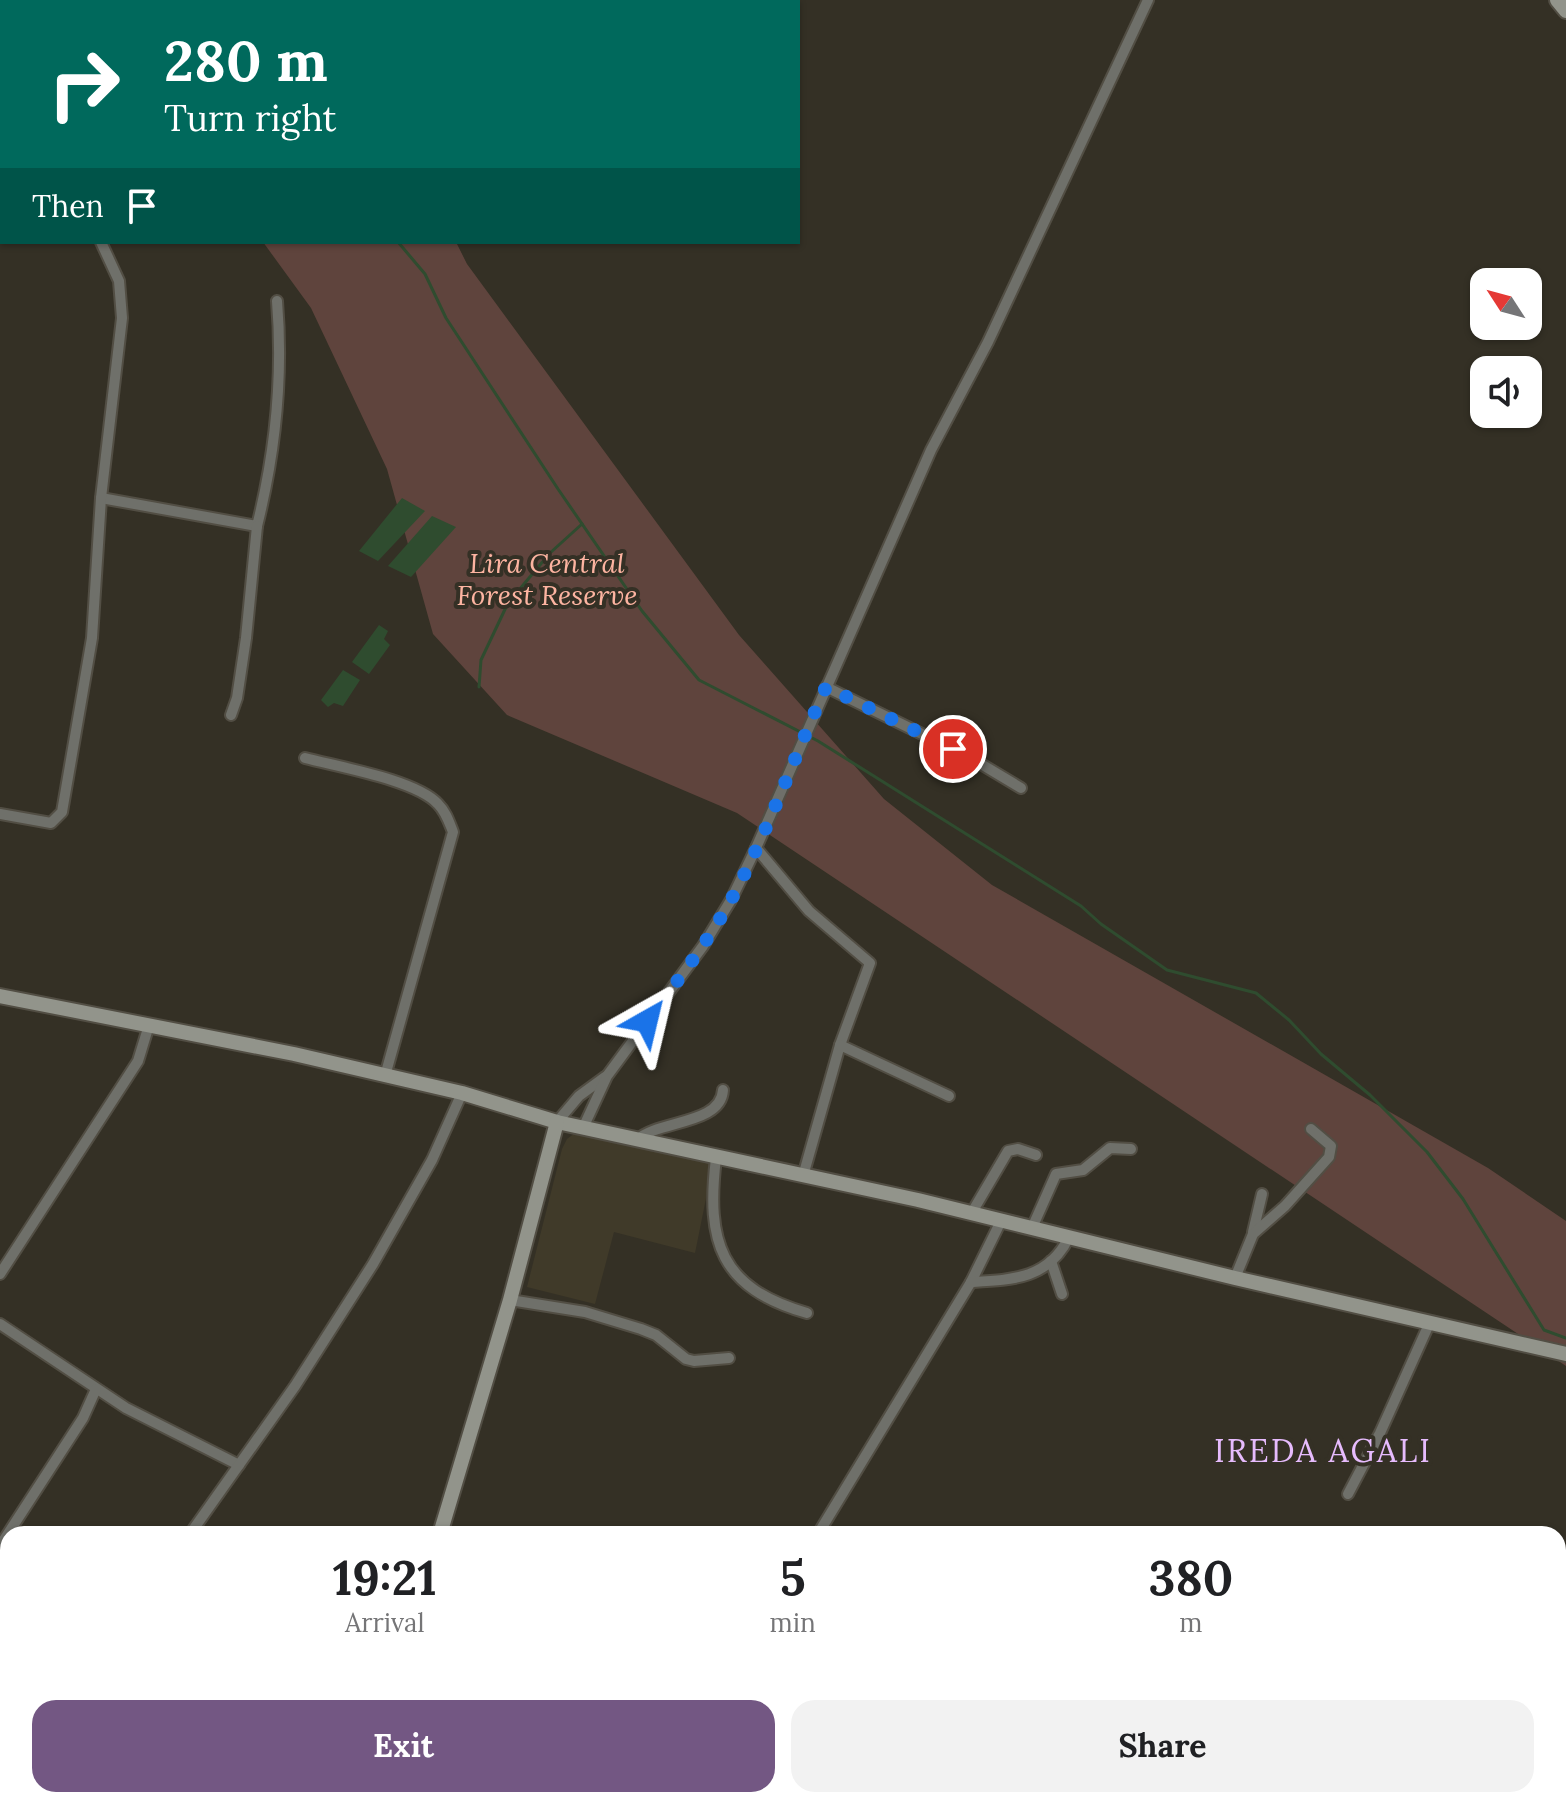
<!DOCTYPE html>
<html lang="en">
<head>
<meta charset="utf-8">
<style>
  :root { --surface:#fff; --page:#f2f2f2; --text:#202124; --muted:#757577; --accent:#735783 }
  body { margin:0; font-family:Lora,serif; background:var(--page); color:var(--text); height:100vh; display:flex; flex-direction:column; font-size:30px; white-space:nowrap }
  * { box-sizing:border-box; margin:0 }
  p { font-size:26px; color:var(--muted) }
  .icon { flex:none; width:44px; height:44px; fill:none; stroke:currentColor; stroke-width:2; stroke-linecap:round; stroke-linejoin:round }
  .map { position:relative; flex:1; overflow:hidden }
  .details { position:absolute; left:0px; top:1526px; width:1566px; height:282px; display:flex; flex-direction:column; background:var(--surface); border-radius:24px 24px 0 0; box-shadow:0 2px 6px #0004 }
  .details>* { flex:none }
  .top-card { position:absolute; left:0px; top:0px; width:800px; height:244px; box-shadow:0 2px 6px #0004; background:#00695c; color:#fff; overflow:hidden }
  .needle { width:52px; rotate:306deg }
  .controls { position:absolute; left:1470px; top:268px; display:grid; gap:16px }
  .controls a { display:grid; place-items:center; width:72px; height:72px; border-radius:16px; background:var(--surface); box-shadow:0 2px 6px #0004; font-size:40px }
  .pin { position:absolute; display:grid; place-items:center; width:68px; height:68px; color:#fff; margin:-34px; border:4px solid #fff; border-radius:50%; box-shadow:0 2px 8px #0007 }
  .me { position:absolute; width:88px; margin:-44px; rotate:37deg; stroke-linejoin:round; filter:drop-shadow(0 0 6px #0008) }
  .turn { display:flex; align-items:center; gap:28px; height:168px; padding:0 32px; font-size:36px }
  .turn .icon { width:104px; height:104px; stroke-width:2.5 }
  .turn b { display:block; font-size:56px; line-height:68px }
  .then { display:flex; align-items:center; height:76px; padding:0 32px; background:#0003; gap:16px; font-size:30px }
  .eta { display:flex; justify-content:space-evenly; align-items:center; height:136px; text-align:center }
  .eta b { font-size:48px; font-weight:700; line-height:56px }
  .cta { display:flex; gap:16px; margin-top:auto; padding:16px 32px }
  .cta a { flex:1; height:92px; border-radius:24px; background:var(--accent); color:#fff; font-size:32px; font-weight:700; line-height:92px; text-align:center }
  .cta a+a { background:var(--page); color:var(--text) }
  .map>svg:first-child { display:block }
  .built { fill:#403a29 }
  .green { fill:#5f443d }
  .water { fill:#2f4c2f }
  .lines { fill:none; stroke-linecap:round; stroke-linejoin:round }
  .stream { stroke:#2f4c2f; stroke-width:3 }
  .street-casing { stroke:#524e44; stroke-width:14 }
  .secondary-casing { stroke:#524e44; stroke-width:18 }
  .street { stroke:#6f706a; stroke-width:10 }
  .secondary { stroke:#92948b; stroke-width:14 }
  .route { stroke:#1a73e8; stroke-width:14; stroke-dasharray:0 25.2 }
  .labels { text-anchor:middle; stroke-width:8; stroke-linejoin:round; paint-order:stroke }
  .park-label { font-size:28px; font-style:italic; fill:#fdb4a1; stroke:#343025 }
  .quarter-label { font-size:32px; letter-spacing:2px; fill:#e6bbfd; stroke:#343025 }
</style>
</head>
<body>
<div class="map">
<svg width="1566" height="1807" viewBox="0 0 1566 1807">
  <rect width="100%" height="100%" fill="#343025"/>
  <!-- built -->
  <polygon class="built" points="575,1133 714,1159 695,1253 614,1232 595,1304 527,1287 562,1149 567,1139"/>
  <!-- green -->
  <g class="green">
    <polygon points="88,0 326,0 327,2 90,2"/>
    <polygon points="263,242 456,242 467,264 739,635 884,799 992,885 1488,1168 1566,1221 1566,1366 737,813 507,715 433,634 387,469 311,308"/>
  </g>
  <!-- water -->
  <g class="water">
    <polygon points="402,498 425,511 378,561 359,551"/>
    <polygon points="432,516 456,527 411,577 388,566"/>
    <polygon points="379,625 388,631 384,639 390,645 369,674 352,662"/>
    <polygon points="343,670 360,680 343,706 334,703 328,707 321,700"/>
  </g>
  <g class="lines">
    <!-- stream -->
    <g class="stream">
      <polyline points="217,0 219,2"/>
      <polyline points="398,242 425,274 446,318 558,489 642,611 699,680 818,741 1081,906 1101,924 1167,970 1256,993 1289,1020 1321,1054 1370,1095 1427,1152 1463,1199 1544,1330 1566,1338"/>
      <polyline points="479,687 481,660 508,603 550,553 582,524"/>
    </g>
    <!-- street casing -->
    <g class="street-casing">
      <g id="street">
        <polyline points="111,2 111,0"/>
        <polyline points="0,96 2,96"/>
        <path d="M101,498L257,526C275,454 283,375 277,301"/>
        <polyline points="826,687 971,758 1021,788"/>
        <polyline points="231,715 237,698 246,638 257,526"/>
        <path d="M305,758C339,767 416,780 438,804C446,812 449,822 453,832L385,1076"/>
        <polyline points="0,814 51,823 62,812 92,638 101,498 122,318 119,281 101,242"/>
        <polyline points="756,848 809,911 870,963 840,1045 803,1176"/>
        <polyline points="840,1045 949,1096"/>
        <polyline points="557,1122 579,1096 605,1077"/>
        <polyline points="583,1128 607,1076 703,946 731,900 756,848 931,450 988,342 1148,0"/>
        <path d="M637,1140C658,1120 721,1125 723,1090"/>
        <path d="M716,1158C706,1242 720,1288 807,1313"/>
        <polyline points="971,1214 1008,1151 1018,1149 1036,1155"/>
        <polyline points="1032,1228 1056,1174 1083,1170 1110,1148 1131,1149"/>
        <polyline points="1253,1232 1262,1194"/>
        <polyline points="1051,1261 1062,1294"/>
        <polyline points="0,1274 138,1061 149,1025"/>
        <polyline points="1235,1278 1253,1234 1285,1206 1329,1157 1331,1146 1311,1129"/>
        <polyline points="971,1282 1001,1221"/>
        <polyline points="510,1300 585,1312 641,1329 656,1335 686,1359 694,1361 729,1358"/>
        <polyline points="0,1324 126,1408 239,1465"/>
        <polyline points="1348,1494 1380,1433 1430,1322"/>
        <polyline points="190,1534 295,1386 373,1264 432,1160 462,1093"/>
        <path d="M818,1534L971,1282C1012,1280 1049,1279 1069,1237"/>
        <polyline points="0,1546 83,1418 96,1389"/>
        <polyline points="0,1601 8,1597"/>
        <polyline points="100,1800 102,1807"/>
        <polyline points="817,1800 822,1807"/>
        <polyline points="1331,1800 1343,1807"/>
        <polyline points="723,1807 731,1800"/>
        <polyline points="1204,1807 1207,1800"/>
      </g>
    </g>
    <!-- secondary casing -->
    <g class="secondary-casing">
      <g id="secondary">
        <polyline points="1557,0 1566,11"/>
        <polyline points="0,996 294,1054 462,1093 557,1122 918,1200 1235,1278 1566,1354"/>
        <polyline points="440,1534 510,1300 557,1122"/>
        <polyline points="246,1807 253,1800"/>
      </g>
    </g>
    <!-- street -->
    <use href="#street" class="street"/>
    <!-- secondary -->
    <use href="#secondary" class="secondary"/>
  </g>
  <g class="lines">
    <!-- route -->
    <path class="route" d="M647,1021C677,982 707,943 731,900C768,832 794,757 826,687L953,749"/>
  </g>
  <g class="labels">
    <!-- park labels -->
    <g class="park-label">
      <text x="547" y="573">Lira Central<tspan x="547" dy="32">Forest Reserve</tspan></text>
    </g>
    <!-- quarter labels -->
    <g class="quarter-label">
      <text x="1323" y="1462">IREDA AGALI</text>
    </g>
  </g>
</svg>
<div class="controls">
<a><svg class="needle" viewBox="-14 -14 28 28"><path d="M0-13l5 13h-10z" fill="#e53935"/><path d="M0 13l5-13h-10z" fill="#757577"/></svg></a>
<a><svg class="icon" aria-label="sound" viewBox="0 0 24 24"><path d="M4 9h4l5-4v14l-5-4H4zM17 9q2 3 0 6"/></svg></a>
</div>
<div class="pin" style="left:953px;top:749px;background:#d93025"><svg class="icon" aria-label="arrive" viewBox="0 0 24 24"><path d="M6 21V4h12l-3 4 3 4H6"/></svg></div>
<svg class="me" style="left:647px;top:1021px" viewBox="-20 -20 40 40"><path d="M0-17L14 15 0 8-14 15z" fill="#1a73e8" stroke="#fff" stroke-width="4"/></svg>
<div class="top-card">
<div class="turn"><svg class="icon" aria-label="right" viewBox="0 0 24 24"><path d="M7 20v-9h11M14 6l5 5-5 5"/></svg><div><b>280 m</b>Turn right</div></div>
<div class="then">Then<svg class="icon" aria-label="arrive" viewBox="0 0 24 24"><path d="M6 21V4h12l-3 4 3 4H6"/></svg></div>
</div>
<section class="details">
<div class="eta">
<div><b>19:21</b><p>Arrival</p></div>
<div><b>5</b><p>min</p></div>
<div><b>380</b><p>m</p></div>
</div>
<div class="cta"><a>Exit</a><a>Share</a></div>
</section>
</div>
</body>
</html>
